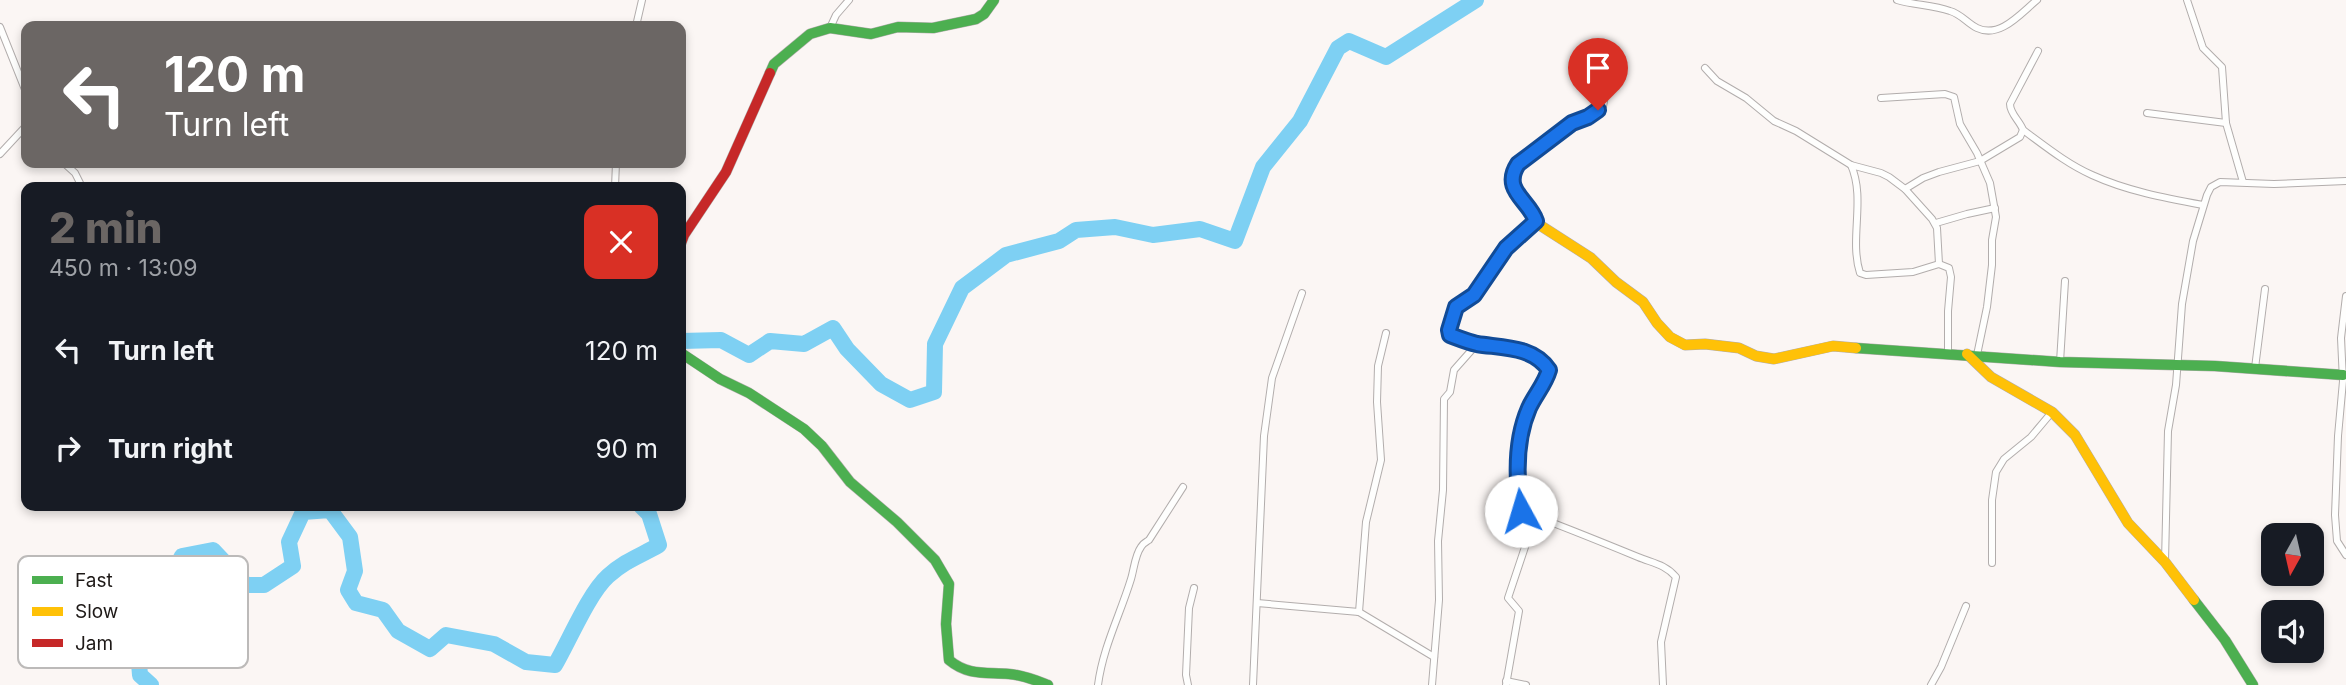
<!DOCTYPE html>
<html lang="en">
<head>
<meta charset="utf-8">
<style>
  :root { --surface:#171b24; --page:#242831; --text:#f1f3f6; --muted:#9ea1a6; --accent:#6b6664 }
  body { margin:0; font-family:Inter,sans-serif; background:var(--page); color:var(--text); height:100vh; display:flex; flex-direction:column; font-size:26px; white-space:nowrap }
  * { box-sizing:border-box; margin:0 }
  p { font-size:23px; color:var(--muted) }
  .icon { flex:none; width:38px; height:38px; fill:none; stroke:currentColor; stroke-width:2; stroke-linecap:round; stroke-linejoin:round }
  .map { position:relative; flex:1; overflow:hidden }
  .sheet { position:absolute; left:21px; top:182px; width:665px; height:329px; display:flex; flex-direction:column; background:var(--surface); border-radius:14px; box-shadow:0 4px 10px #0003 }
  .sheet>* { flex:none }
  .banner { position:absolute; left:21px; top:21px; width:665px; height:147px; border-radius:14px; box-shadow:0 4px 10px #0003; background:#6b6664; color:#fff; overflow:hidden }
  .needle { width:46px; rotate:188deg }
  .tools { position:absolute; left:2261px; top:523px; display:grid; gap:14px }
  .tools a { display:grid; place-items:center; width:63px; height:63px; border-radius:14px; background:var(--surface); box-shadow:0 4px 10px #0003; font-size:35px }
  .pin { position:absolute; display:grid; place-items:center; width:60px; height:60px; color:#fff; margin:-72px -30px; border-radius:50% 50% 50% 0; rotate:-45deg; box-shadow:0 0 7px #0007 }
  .pin .icon { rotate:45deg }
  .me { position:absolute; width:77px; margin:-38px; rotate:354deg; stroke-linejoin:round; filter:drop-shadow(0 0 5px #0008) }
  .turn { display:flex; align-items:center; gap:24px; height:147px; padding:0 28px; font-size:32px }
  .turn .icon { width:91px; height:91px; stroke-width:2.5 }
  .turn b { display:block; font-size:49px; line-height:60px }
  .round { display:grid; place-items:center; flex:none; width:74px; height:74px; border-radius:14px; background:var(--page) }
  .headline { display:flex; align-items:center; justify-content:space-between; height:119px; padding:0 28px }
  h1 { font-size:42px; font-weight:800; line-height:52px; color:var(--accent) }
  ul { padding:0; list-style:none }
  li { display:flex; align-items:center; gap:21px; height:98px; padding:0 28px }
  li div { flex:1 }
  li b { display:block; font-size:26px }
  li em { font-style:normal }
  .map>svg:first-child { display:block }
  .lines { fill:none; stroke-linecap:round; stroke-linejoin:round }
  .river { stroke:#7ed0f3; stroke-width:16 }
  .street-casing { stroke:#b2adac; stroke-width:8 }
  .fast-casing { stroke:#b2adac; stroke-width:11 }
  .slow-casing { stroke:#b2adac; stroke-width:11 }
  .jam-casing { stroke:#b2adac; stroke-width:11 }
  .street { stroke:#fefefd; stroke-width:6 }
  .fast { stroke:#4caf50; stroke-width:10 }
  .slow { stroke:#ffc107; stroke-width:10 }
  .jam { stroke:#c62828; stroke-width:10 }
  .route-casing { stroke:#114b97; stroke-width:18 }
  .route { stroke:#1a73e8; stroke-width:12 }
  .key { fill:#fff; stroke:#bcbab9; stroke-width:2 }
  .key-label { font-size:19px; fill:#1e1917 }
</style>
</head>
<body>
<div class="map">
<svg width="2346" height="685" viewBox="0 0 2346 685">
  <rect width="100%" height="100%" fill="#fbf6f4"/>
  <g class="lines">
    <!-- river -->
    <g class="river">
      <polyline points="681,341 721,340 749,355 770,341 804,344 833,328 847,349 881,384 910,400 934,392 935,344 962,288 1006,255 1059,241 1076,230 1115,227 1153,235 1200,229 1235,241 1263,167 1300,121 1338,48 1349,41 1386,57 1476,0"/>
      <path d="M151,685L140,675L137,639L182,556L213,550L246,585H264L293,566L289,542L303,512L330,510L350,537L355,571L348,590L356,603L383,610L398,631L430,649L446,635L494,644L526,662L555,665C569,641 589,593 608,576C626,560 640,556 659,545L649,514L641,506"/>
    </g>
    <!-- street casing -->
    <g class="street-casing">
      <g id="street">
        <path d="M1897,0C1914,5 1933,5 1950,11C1961,14 1967,23 1977,28C2000,39 2021,13 2037,0"/>
        <polyline points="2187,0 2203,48 2222,67 2226,123 2243,182"/>
        <polyline points="636,26 642,0"/>
        <polyline points="0,27 26,92"/>
        <polyline points="830,28 836,15 849,0"/>
        <path d="M1705,68L1717,81L1746,98L1774,121L1796,131L1851,165C1866,199 1849,239 1860,273L1866,275L1913,272L1939,264L1949,268L1951,277L1948,311V352"/>
        <polyline points="1881,98 1945,94 1954,97 1960,124 1977,153 1990,183 1996,217 1992,240 1992,265 1987,307 1977,355"/>
        <polyline points="2147,113 2226,123"/>
        <path d="M2023,130C2045,146 2067,164 2092,175C2127,191 2165,198 2203,205"/>
        <polyline points="0,154 26,126"/>
        <polyline points="64,163 75,173 82,187"/>
        <polyline points="1851,165 1881,173 1889,177 1905,189 1932,219 1937,228 1939,264"/>
        <polyline points="615,187 616,163"/>
        <path d="M1905,189L1923,178L1939,172L1980,161L2020,137L2023,130C2020,121 2010,114 2010,104L2038,51"/>
        <polyline points="1936,223 1967,214 1995,208"/>
        <polyline points="2346,296 2341,338 2343,381 2338,436 2335,515 2337,541 2346,555"/>
        <polyline points="2060,362 2065,281"/>
        <polyline points="2255,368 2265,289"/>
        <path d="M1521,511C1560,525 1599,541 1638,557C1652,563 1665,564 1676,577L1661,642L1663,685"/>
        <polyline points="2165,562 2168,431 2176,385 2182,304 2193,241 2207,195 2211,187 2220,182 2274,184 2346,181"/>
        <polyline points="1992,563 1992,500 1996,472 2004,459 2031,437 2052,412"/>
        <polyline points="1257,603 1359,612 1434,657"/>
        <polyline points="1359,612 1366,522 1381,460 1377,402 1378,366 1386,333"/>
        <polyline points="1506,681 1526,685"/>
        <path d="M1098,685C1103,647 1120,615 1131,579C1134,569 1135,555 1141,547C1143,543 1146,542 1149,540L1183,487"/>
        <polyline points="1188,685 1186,675 1189,608 1194,588"/>
        <polyline points="1253,685 1264,436 1272,378 1302,293"/>
        <polyline points="1432,685 1439,600 1438,541 1443,490 1444,399 1450,392 1454,370 1477,344"/>
        <path d="M1506,685L1519,611L1508,598L1529,535L1519,525C1521,509 1517,496 1517,480C1517,464 1518,446 1521,430C1526,408 1544,392 1549,370C1533,346 1502,348 1477,344C1468,342 1458,338 1450,335L1449,330L1456,308L1474,295L1506,248L1536,221C1528,200 1501,190 1518,164L1571,123L1588,117L1603,106C1609,86 1596,64 1610,54"/>
        <polyline points="1931,685 1941,667 1966,606"/>
      </g>
    </g>
    <!-- fast casing -->
    <g class="fast-casing">
      <g id="fast">
        <polyline points="770,73 774,64 810,34 830,28 871,34 898,27 933,28 976,19 984,14 994,0"/>
        <polyline points="1856,348 2060,362 2215,366 2343,375"/>
        <path d="M681,353L720,379L749,393L804,429L822,446L850,482L897,522L935,560L949,584L946,624L949,660C968,676 986,672 1009,674C1023,675 1035,680 1048,685"/>
        <polyline points="2194,600 2225,640 2253,685"/>
      </g>
    </g>
    <!-- slow casing -->
    <g class="slow-casing">
      <g id="slow">
        <polyline points="1535,222 1591,258 1616,282 1643,302 1657,323 1670,337 1685,345 1705,344 1739,348 1756,356 1774,359 1833,346 1856,348"/>
        <polyline points="1967,354 1991,377 2052,412 2075,435 2128,523 2165,562 2194,600"/>
      </g>
    </g>
    <!-- jam casing -->
    <g class="jam-casing">
      <polyline id="jam" points="681,243 684,235 726,172 770,73"/>
    </g>
    <!-- street -->
    <use href="#street" class="street"/>
    <!-- fast -->
    <use href="#fast" class="fast"/>
    <!-- slow -->
    <use href="#slow" class="slow"/>
    <!-- jam -->
    <use href="#jam" class="jam"/>
  </g>
  <g class="lines">
    <!-- route casing -->
    <g class="route-casing">
      <path id="route" d="M1521,511C1516,478 1515,440 1529,408C1535,395 1545,384 1549,370C1533,346 1502,348 1477,344C1468,342 1458,338 1450,335L1449,330L1456,307L1474,295L1506,248L1536,221C1529,200 1501,190 1518,164L1572,123L1588,117L1598,110"/>
    </g>
    <!-- route -->
    <use href="#route" class="route"/>
  </g>
  <!-- legend -->
  <rect x="18" y="556" width="230" height="112" rx="10" class="key"/>
  <rect x="32" y="576" width="31" height="8" fill="#4caf50"/>
  <rect x="32" y="607" width="31" height="9" fill="#ffc107"/>
  <rect x="32" y="639" width="31" height="8" fill="#c62828"/>
  <g class="key-label">
    <text x="75" y="587">Fast</text>
    <text x="75" y="618">Slow</text>
    <text x="75" y="650">Jam</text>
  </g>
</svg>
<div class="tools">
<a><svg class="needle" viewBox="-14 -14 28 28"><path d="M0-13l5 13h-10z" fill="#e53935"/><path d="M0 13l5-13h-10z" fill="#9ea1a6"/></svg></a>
<a><svg class="icon" aria-label="sound" viewBox="0 0 24 24"><path d="M4 9h4l5-4v14l-5-4H4zM17 9q2 3 0 6"/></svg></a>
</div>
<div class="pin" style="left:1598px;top:110px;background:#d93025"><svg class="icon" aria-label="arrive" viewBox="0 0 24 24"><path d="M6 21V4h12l-3 4 3 4H6"/></svg></div>
<svg class="me" style="left:1521px;top:511px" viewBox="-20 -20 40 40"><circle r="19" fill="#fff"/><path d="M0-13L10 11 0 6-10 11z" fill="#1a73e8"/></svg>
<div class="banner">
<div class="turn"><svg class="icon" aria-label="left" viewBox="0 0 24 24"><path d="M17 20v-9H6M10 6l-5 5 5 5"/></svg><div><b>120 m</b>Turn left</div></div>
</div>
<section class="sheet">
<div class="headline"><div><h1>2 min</h1><p>450 m · 13:09</p></div><a class="round" style="background:#d93025;color:#fff"><svg class="icon" aria-label="close" viewBox="0 0 24 24"><path d="M6 6l12 12M18 6L6 18"/></svg></a></div>
<ul>
<li><svg class="icon" aria-label="left" viewBox="0 0 24 24"><path d="M17 20v-9H6M10 6l-5 5 5 5"/></svg><div><b>Turn left</b></div><em>120 m</em></li>
<li><svg class="icon" aria-label="right" viewBox="0 0 24 24"><path d="M7 20v-9h11M14 6l5 5-5 5"/></svg><div><b>Turn right</b></div><em>90 m</em></li>
</ul>
</section>
</div>
</body>
</html>
